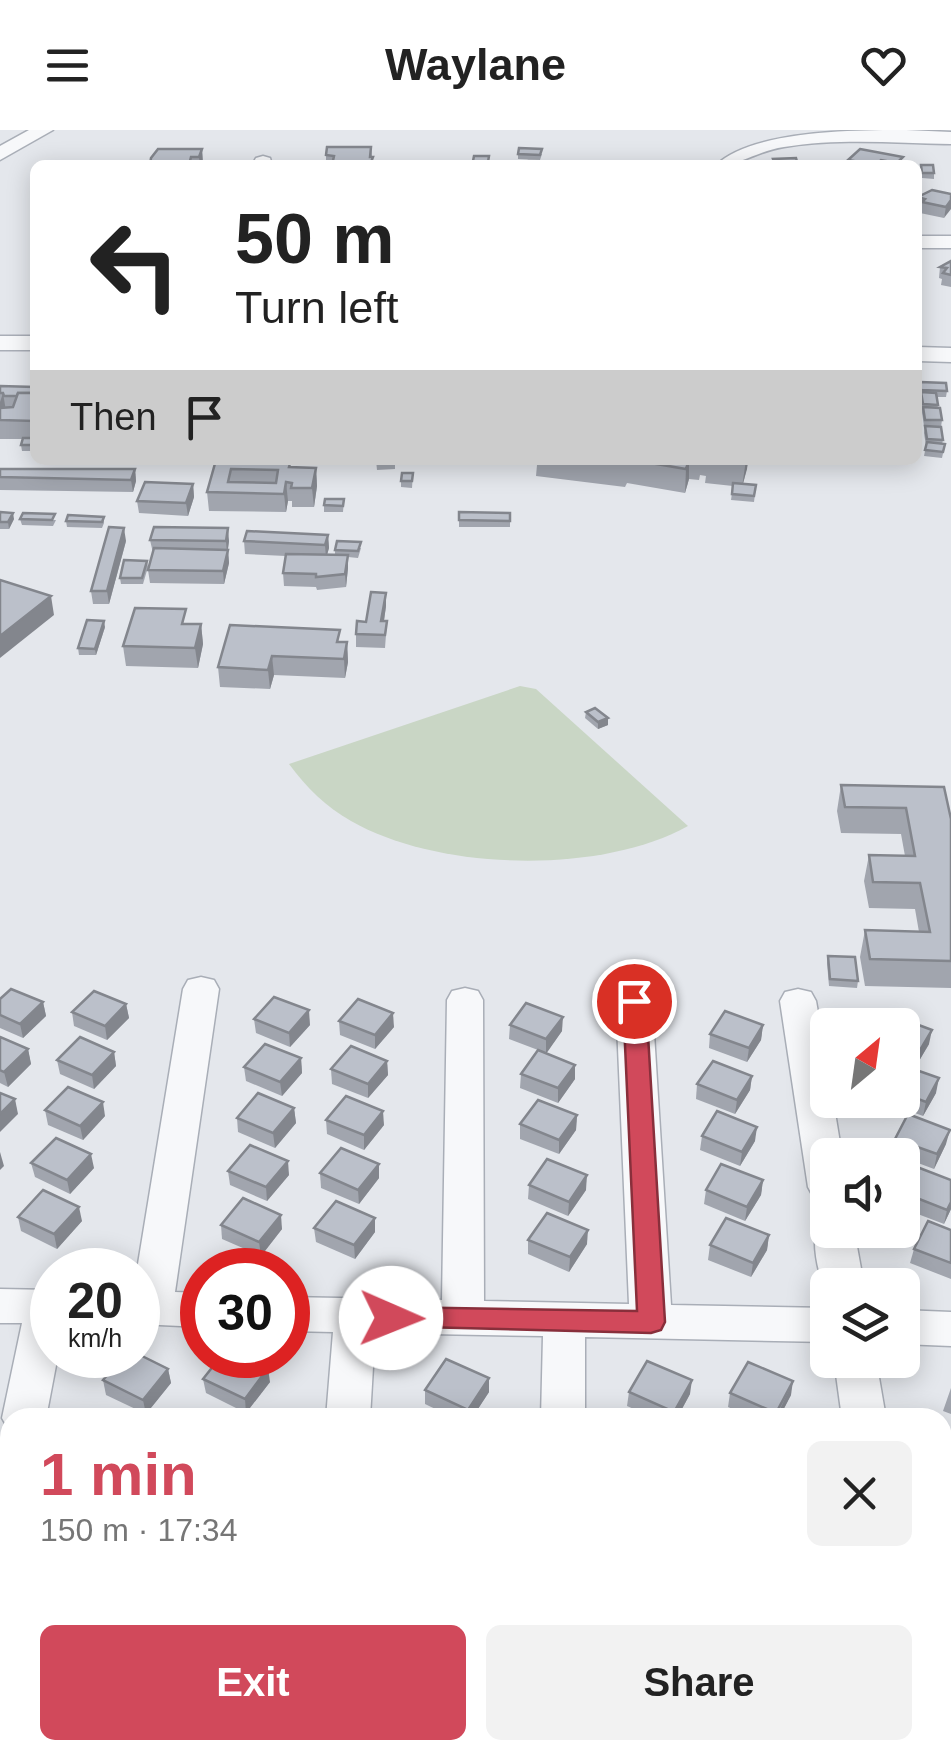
<!DOCTYPE html>
<html lang="en">
<head>
<meta charset="utf-8">
<style>
  :root { --surface:#fff; --page:#f2f2f2; --text:#222; --muted:#767676; --accent:#d1495b }
  body { margin:0; font-family:Helvetica,sans-serif; background:var(--page); color:var(--text); height:100vh; display:flex; flex-direction:column; font-size:38px; white-space:nowrap }
  * { box-sizing:border-box; margin:0 }
  p { font-size:32px; color:var(--muted) }
  .icon { flex:none; width:55px; height:55px; fill:none; stroke:currentColor; stroke-width:2; stroke-linecap:round; stroke-linejoin:round }
  .map { position:relative; flex:1; overflow:hidden }
  .panel { position:absolute; left:0px; top:1278px; width:952px; height:352px; display:flex; flex-direction:column; background:var(--surface); border-radius:30px 30px 0 0; box-shadow:0 5px 25px #0003 }
  .panel>* { flex:none }
  .guide { position:absolute; left:30px; top:30px; width:892px; height:305px; border-radius:15px; box-shadow:0 5px 25px #0003; background:#fff; color:var(--text); overflow:hidden }
  .needle { width:65px; rotate:29deg }
  .controls { position:absolute; left:810px; top:878px; display:grid; gap:20px }
  .controls a { display:grid; place-items:center; width:110px; height:110px; border-radius:15px; background:var(--surface); box-shadow:0 5px 25px #0003; font-size:50px }
  .speed { position:absolute; left:30px; top:1118px; display:flex; gap:20px; font-size:50px; font-weight:700; text-align:center }
  .speed>* { display:grid; place-content:center; width:130px; height:130px; border-radius:50%; background:var(--surface); box-shadow:0 5px 25px #0003; line-height:1 }
  .speed small { font-size:25px; font-weight:400 }
  .speed .limit { border:15px solid #d22; background:#fff; color:#111 }
  .pin { position:absolute; display:grid; place-items:center; width:85px; height:85px; color:#fff; margin:-42px; border:5px solid #fff; border-radius:50%; box-shadow:0 2px 10px #0007 }
  .me { position:absolute; width:110px; margin:-55px; rotate:91deg; stroke-linejoin:round; filter:drop-shadow(0 0 8px #0008) }
  .turn { display:flex; align-items:center; gap:35px; height:210px; padding:0 40px; font-size:45px }
  .turn .icon { width:130px; height:130px; stroke-width:2.5 }
  .turn b { display:block; font-size:70px; line-height:85px }
  .then { display:flex; align-items:center; height:95px; padding:0 40px; background:#0003; gap:20px; font-size:38px }
  .round { display:grid; place-items:center; flex:none; width:105px; height:105px; border-radius:15px; background:var(--page) }
  .head { display:flex; align-items:center; justify-content:space-between; height:170px; padding:0 40px }
  h1 { font-size:60px; font-weight:700; line-height:75px; color:var(--accent) }
  .cta { display:flex; gap:20px; margin-top:auto; padding:20px 40px }
  .cta a { flex:1; height:115px; border-radius:15px; background:var(--accent); color:#fff; font-size:40px; font-weight:700; line-height:115px; text-align:center }
  .cta a+a { background:var(--page); color:var(--text) }
  header { display:flex; justify-content:space-between; align-items:center; height:130px; padding:0 40px; background:var(--surface); font-size:45px; font-weight:700 }
  .map>svg:first-child { display:block }
  .green { fill:#c9d6c5 }
  .lines { fill:none; stroke-linecap:round; stroke-linejoin:round }
  .minor-casing { stroke:#a9aeb7; stroke-width:3 }
  .minor { fill:#f7f8fa; fill-rule:evenodd }
  .wall { fill:#a1a5ae }
  .shaded-wall { fill:#83868d }
  .building { fill:#bbc0ca; stroke:#83868d; stroke-width:2.5; fill-rule:evenodd }
  .route { fill:#d1495b; stroke:#882f3b; stroke-width:2.5 }
</style>
</head>
<body>
<header><svg class="icon" aria-label="menu" viewBox="0 0 24 24"><path d="M4 6h16M4 12h16M4 18h16"/></svg>Waylane<svg class="icon" aria-label="heart" viewBox="0 0 24 24"><path d="M12 20l-8-8c-3-5 5-10 8-4 3-6 11-1 8 4z"/></svg></header>
<div class="map">
<svg width="951" height="1628" viewBox="0 0 951 1628">
  <rect width="100%" height="100%" fill="#e4e7ec"/>
  <!-- green -->
  <path class="green" d="M520,556L536,559L688,696C600,745 438,741 351,691C325,676 307,658 289,634Z"/>
  <g class="lines">
    <!-- minor casing -->
    <g class="minor-casing">
      <g id="minor">
        <polygon points="29,0 53,0 0,30 0,16"/>
        <path d="M906,0L951,2V14C896,13 838,8 784,17C757,21 743,35 716,35C753,0 855,0 906,0Z"/>
        <polygon points="263,26 270,28 272,35 252,35 256,28"/>
        <rect x="918" y="106" width="33" height="12"/>
        <rect x="0" y="206" width="35" height="14"/>
        <polygon points="918,217 951,218 951,232 918,231"/>
        <polygon points="201,847 214,850 219,859 175,1162 202,1163 202,1197 138,1194 137,1140 183,859 188,850"/>
        <polygon points="465,858 478,861 483,870 484,1171 629,1174 616,871 621,862 634,859 647,862 652,871 671,1175 828,1178 828,1212 585,1207 585,1288 541,1288 543,1206 375,1203 370,1288 326,1288 333,1202 288,1201 288,1167 442,1170 447,870 452,861"/>
        <polygon points="798,859 811,862 816,871 828,938 828,970 833,970 842,1025 828,1025 828,1072 814,1068 808,1057 780,871 785,862"/>
        <path d="M828,1086V1100H854L864,1155H828V1165C818,1146 809,1108 820,1089Z"/>
        <polygon points="0,1159 52,1160 52,1225 58,1225 46,1288 10,1288 10,1302 2,1288 22,1193 0,1193"/>
        <polygon points="902,1180 951,1182 951,1216 902,1214"/>
        <polygon points="834,1230 876,1230 886,1288 842,1288"/>
        <polygon points="10,1339 10,1427 0,1431 0,1343"/>
        <polygon points="299,1620 349,1620 348,1628 298,1628"/>
        <rect x="537" y="1620" width="50" height="8"/>
        <polygon points="890,1620 940,1620 942,1628 892,1628"/>
      </g>
    </g>
    <!-- minor -->
    <use href="#minor" class="minor"/>
  </g>
  <!-- wall -->
  <g class="wall">
    <polygon points="371,17 373,35 326,35 326,25"/>
    <polygon points="202,19 203,35 150,35"/>
    <polygon points="860,19 902,35 848,35 848,30"/>
    <polygon points="518,24 542,24 540,30 518,29"/>
    <polygon points="921,35 934,43 934,49 922,48"/>
    <polygon points="951,64 944,88 920,83 921,79 918,79 918,67"/>
    <polygon points="951,131 951,157 941,155 942,149 939,148 940,137"/>
    <polygon points="920,252 947,261 946,267 936,267 938,278 942,290 941,297 924,296 920,269"/>
    <polygon points="0,256 35,257 35,321 22,321 21,315 23,309 0,309"/>
    <polygon points="925,296 943,310 942,314 945,314 942,328 924,326 926,316 924,303"/>
    <polygon points="216,330 291,337 316,338 317,356 314,377 292,377 292,371 288,371 286,382 209,381 207,362"/>
    <polygon points="376,330 395,332 395,339 377,340"/>
    <polygon points="531,330 763,330 762,334 748,333 743,354 756,355 754,372 731,370 733,356 705,353 706,346 700,345 699,350 689,349 685,363 627,353 625,357 536,346 537,335 531,334"/>
    <polygon points="0,339 135,339 136,351 133,362 0,360"/>
    <polygon points="413,343 412,358 401,357 401,351"/>
    <polygon points="193,354 194,367 188,386 139,383 137,371"/>
    <polygon points="344,369 343,382 324,382 324,375"/>
    <polygon points="0,382 14,389 9,399 0,399"/>
    <polygon points="459,382 510,383 510,397 459,397"/>
    <polygon points="104,387 104,393 102,398 67,397 66,391"/>
    <polygon points="20,389 56,390 53,396 22,395"/>
    <polygon points="328,405 329,418 327,425 335,425 335,420 361,418 358,428 348,427 348,438 346,457 317,460 316,457 284,456 283,443 286,426 245,424 244,411"/>
    <polygon points="150,410 229,411 228,420 229,433 224,454 150,453 148,440 153,423"/>
    <polygon points="126,411 109,474 93,474 91,461"/>
    <polygon points="147,431 148,437 143,454 121,454 120,448"/>
    <polygon points="386,476 384,491 387,491 385,518 356,517 356,504 366,492"/>
    <polygon points="187,494 201,494 203,514 198,538 126,536 123,516"/>
    <polygon points="105,497 96,525 79,525 78,518"/>
    <polygon points="340,512 347,512 348,532 345,548 274,545 270,559 220,557 218,537"/>
    <polygon points="586,582 608,588 608,595 598,599 585,588"/>
    <polygon points="841,655 951,689 951,858 865,856 860,827 865,800 919,802 915,779 869,778 864,751 869,725 905,726 901,704 841,703 837,681"/>
    <polygon points="828,826 858,851 857,858 829,856 827,833"/>
    <polygon points="0,869 43,872 46,886 23,908 0,898"/>
    <polygon points="126,874 129,888 107,910 74,896 72,882"/>
    <polygon points="254,889 310,895 290,917 256,903"/>
    <polygon points="339,891 394,897 375,919 340,905"/>
    <polygon points="510,895 562,901 546,923 575,935 575,949 558,973 520,958 521,944 538,920 509,909"/>
    <polygon points="763,895 761,910 747,932 709,918 710,904"/>
    <polygon points="902,895 929,914 916,936 902,931"/>
    <polygon points="0,907 28,919 31,934 8,957 0,953"/>
    <polygon points="114,922 116,936 94,959 60,944 57,930"/>
    <polygon points="301,928 302,943 282,966 246,951 244,937"/>
    <polygon points="387,931 388,945 368,968 332,954 331,939"/>
    <polygon points="902,935 936,963 923,986 883,971 902,970"/>
    <polygon points="752,946 750,960 735,984 696,969 697,954"/>
    <polygon points="294,978 296,993 275,1018 238,1002 237,988"/>
    <polygon points="45,980 105,986 83,1010 48,995"/>
    <polygon points="577,985 576,1000 559,1024 520,1009 520,994"/>
    <polygon points="326,990 384,995 364,1020 327,1004"/>
    <polygon points="702,1006 755,1011 740,1036 700,1020"/>
    <polygon points="895,1009 946,1014 934,1039 902,1027 902,1025 892,1023"/>
    <polygon points="31,1033 94,1038 70,1064 35,1047"/>
    <polygon points="228,1041 289,1045 267,1071 230,1055"/>
    <polygon points="320,1043 379,1048 359,1074 321,1058"/>
    <polygon points="763,1050 761,1065 745,1091 704,1074 706,1060"/>
    <polygon points="951,1050 951,1079 944,1094 902,1078 904,1063"/>
    <polygon points="529,1055 586,1060 568,1086 528,1069"/>
    <polygon points="18,1087 82,1091 57,1119 21,1101"/>
    <polygon points="221,1095 282,1099 261,1126 222,1109"/>
    <polygon points="314,1098 375,1102 355,1129 316,1112"/>
    <polygon points="951,1100 951,1149 910,1133 914,1119"/>
    <polygon points="769,1105 767,1120 751,1147 708,1130 710,1115"/>
    <polygon points="528,1110 587,1114 569,1142 528,1124"/>
    <polygon points="168,1239 171,1253 146,1284 106,1265 103,1250"/>
    <polygon points="203,1249 270,1252 246,1283 206,1263"/>
    <polygon points="951,1258 951,1284 943,1281"/>
    <polygon points="425,1260 489,1262 472,1288 454,1288 425,1274"/>
    <polygon points="629,1262 690,1264 677,1288 654,1288 627,1276"/>
    <polygon points="730,1263 791,1265 779,1288 752,1288 728,1277"/>
  </g>
  <!-- shaded-wall -->
  <g class="shaded-wall">
    <polygon points="202,19 203,35 200,35 199,27"/>
    <polygon points="951,70 951,79 944,88 946,77"/>
    <polygon points="3,263 6,281 0,290 0,272"/>
    <polygon points="689,330 689,349 685,363 686,339"/>
    <polygon points="746,330 748,330 747,339 742,357"/>
    <polygon points="316,338 317,356 314,377 312,358"/>
    <polygon points="135,339 136,351 133,362 131,350"/>
    <polygon points="286,352 288,371 286,382 284,364"/>
    <polygon points="193,354 194,367 188,386 186,373"/>
    <polygon points="13,383 14,389 9,399 8,392"/>
    <polygon points="124,398 126,411 109,474 107,461"/>
    <polygon points="228,398 229,411 227,424 226,411"/>
    <polygon points="328,405 329,418 326,428 325,415"/>
    <polygon points="228,420 229,433 224,454 223,441"/>
    <polygon points="348,425 348,438 346,457 345,444"/>
    <polygon points="386,463 386,476 382,504 381,491"/>
    <polygon points="51,466 54,485 0,528 0,506"/>
    <polygon points="104,491 105,497 96,525 95,519"/>
    <polygon points="201,494 203,514 198,538 195,518"/>
    <polygon points="347,512 348,532 345,548 344,529"/>
    <polygon points="272,526 274,545 270,559 268,540"/>
    <polygon points="608,588 608,595 598,599 598,592"/>
    <polygon points="43,872 46,886 23,908 20,894"/>
    <polygon points="126,874 129,888 107,910 105,896"/>
    <polygon points="309,880 310,895 290,917 289,903"/>
    <polygon points="393,883 394,897 375,919 375,905"/>
    <polygon points="563,887 562,901 546,924 546,909"/>
    <polygon points="763,895 761,910 747,932 749,918"/>
    <polygon points="932,900 929,914 916,936 919,922"/>
    <polygon points="28,919 31,934 8,957 4,942"/>
    <polygon points="114,922 116,936 94,959 92,945"/>
    <polygon points="301,928 302,943 282,966 280,952"/>
    <polygon points="387,931 388,945 368,968 368,954"/>
    <polygon points="575,935 575,949 558,973 558,958"/>
    <polygon points="752,946 750,960 735,984 737,970"/>
    <polygon points="939,948 936,963 923,986 926,972"/>
    <polygon points="15,969 18,984 0,1002 0,984"/>
    <polygon points="103,972 105,986 83,1010 80,996"/>
    <polygon points="294,978 296,993 275,1018 273,1003"/>
    <polygon points="383,981 384,995 364,1020 364,1005"/>
    <polygon points="577,985 576,1000 559,1024 559,1010"/>
    <polygon points="757,997 755,1011 740,1036 742,1022"/>
    <polygon points="950,1000 946,1014 934,1039 937,1024"/>
    <polygon points="0,1022 4,1036 0,1040"/>
    <polygon points="91,1024 94,1038 70,1064 67,1050"/>
    <polygon points="288,1031 289,1045 267,1071 266,1057"/>
    <polygon points="379,1034 379,1048 359,1074 358,1060"/>
    <polygon points="587,1045 586,1060 568,1086 569,1072"/>
    <polygon points="763,1050 761,1065 745,1091 747,1077"/>
    <polygon points="951,1072 951,1079 944,1094 947,1080"/>
    <polygon points="79,1077 82,1091 57,1119 54,1104"/>
    <polygon points="281,1085 282,1099 261,1126 259,1112"/>
    <polygon points="375,1088 375,1102 355,1129 354,1115"/>
    <polygon points="588,1100 587,1114 569,1142 570,1127"/>
    <polygon points="769,1105 767,1120 751,1147 753,1133"/>
    <polygon points="268,1238 270,1252 246,1283 245,1269"/>
    <polygon points="168,1239 171,1253 146,1284 143,1270"/>
    <polygon points="489,1248 489,1262 472,1288 468,1288 468,1280"/>
    <polygon points="692,1250 690,1264 677,1288 673,1288 674,1282"/>
    <polygon points="793,1251 791,1265 779,1288 776,1288"/>
  </g>
  <!-- building -->
  <g class="building">
    <polygon points="327,17 371,17 370,27 373,27 370,35 332,35 334,26 326,25"/>
    <polygon points="519,18 542,19 540,25 518,24"/>
    <polygon points="158,19 202,19 199,27 191,27 189,35 150,35 151,28"/>
    <polygon points="860,19 903,27 897,33 881,30 876,35 848,30"/>
    <polygon points="474,26 489,26 488,32 473,31"/>
    <polygon points="796,28 798,35 768,35 768,34 775,34 773,29"/>
    <polygon points="529,31 568,32 568,35 529,35"/>
    <polygon points="921,35 933,35 934,43 922,43"/>
    <polygon points="932,60 951,64 951,70 946,77 922,72 925,69 918,67"/>
    <polygon points="951,131 951,145 943,143 947,138 940,137"/>
    <polygon points="920,252 946,253 947,261 921,260"/>
    <polygon points="0,256 35,257 35,263 18,263 17,266 4,266 3,263 0,263"/>
    <polygon points="921,262 936,263 938,275 923,274"/>
    <polygon points="18,263 35,263 35,291 0,290 0,278 13,277"/>
    <polygon points="923,277 940,278 942,290 925,290"/>
    <polygon points="925,296 941,297 943,310 927,309"/>
    <polygon points="23,308 35,308 35,315 21,315"/>
    <polygon points="927,312 945,314 943,322 925,320"/>
    <path d="M216,330H291L289,337L316,338L312,358H291L292,353L286,352L284,364L207,362ZM231,339L278,340L276,353L228,352Z"/>
    <polygon points="376,330 395,330 395,332 377,333"/>
    <polygon points="601,330 628,330 627,333"/>
    <polygon points="633,330 689,330 686,339"/>
    <polygon points="713,330 746,330 745,333"/>
    <polygon points="0,339 135,339 131,350 0,347"/>
    <polygon points="402,343 413,343 412,351 401,351"/>
    <polygon points="145,352 193,354 186,373 137,371"/>
    <polygon points="733,353 756,355 754,366 732,364"/>
    <polygon points="325,369 344,369 343,376 324,375"/>
    <polygon points="0,382 13,383 8,392 0,392"/>
    <polygon points="459,382 510,383 510,391 459,390"/>
    <polygon points="23,383 55,384 52,390 20,389"/>
    <polygon points="68,385 104,387 102,392 66,391"/>
    <polygon points="109,397 124,398 107,461 91,461"/>
    <polygon points="154,397 228,398 226,411 150,410"/>
    <polygon points="247,401 328,405 325,415 244,411"/>
    <polygon points="337,411 361,412 358,421 335,420"/>
    <polygon points="154,418 228,420 223,441 148,440"/>
    <polygon points="286,424 348,425 345,444 316,447 316,444 283,443"/>
    <polygon points="124,430 147,431 142,448 120,448"/>
    <polygon points="0,450 51,466 0,506"/>
    <polygon points="371,462 386,463 381,491 387,491 385,505 356,504 357,491 366,492"/>
    <polygon points="135,478 186,479 182,494 201,494 195,518 123,516"/>
    <polygon points="87,490 104,491 95,519 78,518"/>
    <polygon points="230,495 340,500 337,512 347,512 344,529 272,526 268,540 218,537"/>
    <polygon points="595,578 608,588 598,592 586,582"/>
    <polygon points="841,655 944,657 951,689 951,831 870,829 865,800 930,802 920,753 873,752 869,725 915,726 906,678 845,677"/>
    <polygon points="828,826 855,827 858,851 830,849"/>
    <polygon points="11,859 43,872 20,894 0,885 0,869"/>
    <polygon points="94,861 126,874 105,896 72,882"/>
    <polygon points="274,867 309,880 289,903 254,889"/>
    <polygon points="358,869 393,883 375,905 339,891"/>
    <polygon points="526,873 563,887 546,909 510,895"/>
    <polygon points="725,881 763,895 749,918 710,904"/>
    <polygon points="892,885 932,900 919,922 902,916 902,895 887,895"/>
    <polygon points="0,907 28,919 4,942 0,940"/>
    <polygon points="80,907 114,922 92,945 57,930"/>
    <polygon points="265,914 301,928 280,952 244,937"/>
    <polygon points="351,916 387,931 368,954 331,939"/>
    <polygon points="538,920 575,935 558,958 521,944"/>
    <polygon points="713,931 752,946 737,970 697,954"/>
    <polygon points="902,935 939,948 926,972 902,963"/>
    <polygon points="68,957 103,972 80,996 45,980"/>
    <polygon points="0,963 15,969 0,984"/>
    <polygon points="258,963 294,978 273,1003 237,988"/>
    <polygon points="346,966 383,981 364,1005 326,990"/>
    <polygon points="538,970 577,985 559,1010 520,994"/>
    <polygon points="717,981 757,997 742,1022 702,1006"/>
    <polygon points="908,984 950,1000 937,1024 895,1009"/>
    <polygon points="56,1008 91,1024 67,1050 31,1033"/>
    <polygon points="250,1015 288,1031 266,1057 228,1041"/>
    <polygon points="341,1018 379,1034 358,1060 320,1043"/>
    <polygon points="547,1029 587,1045 569,1072 529,1055"/>
    <polygon points="721,1034 763,1050 747,1077 706,1060"/>
    <polygon points="917,1037 951,1050 951,1072 947,1080 904,1063"/>
    <polygon points="43,1060 79,1077 54,1104 18,1087"/>
    <polygon points="243,1068 281,1085 259,1112 221,1095"/>
    <polygon points="336,1071 375,1088 354,1115 314,1098"/>
    <polygon points="547,1083 588,1100 570,1127 528,1110"/>
    <polygon points="726,1088 769,1105 753,1133 710,1115"/>
    <polygon points="928,1091 951,1100 951,1133 914,1119"/>
    <polygon points="138,1224 168,1239 143,1270 103,1250 124,1225"/>
    <polygon points="222,1225 241,1225 268,1238 245,1269 203,1249"/>
    <polygon points="446,1229 489,1248 468,1280 425,1260"/>
    <polygon points="647,1231 692,1250 674,1282 629,1262"/>
    <polygon points="748,1232 793,1251 776,1283 730,1263"/>
    <polygon points="21,1620 107,1620 106,1628 20,1628"/>
    <polygon points="149,1620 238,1620 237,1628 148,1628"/>
    <polygon points="389,1620 437,1620 480,1623 479,1628 388,1628"/>
  </g>
  <!-- route -->
  <polygon class="route" points="634,863 646,871 665,1192 661,1200 651,1203 381,1196 377,1188 381,1180 391,1177 637,1181 623,871"/>
</svg>
<div class="controls">
<a><svg class="needle" viewBox="-14 -14 28 28"><path d="M0-13l5 13h-10z" fill="#e53935"/><path d="M0 13l5-13h-10z" fill="#767676"/></svg></a>
<a><svg class="icon" aria-label="sound" viewBox="0 0 24 24"><path d="M4 9h4l5-4v14l-5-4H4zM17 9q2 3 0 6"/></svg></a>
<a><svg class="icon" aria-label="layers" viewBox="0 0 24 24"><path d="M12 4l9 5-9 5-9-5zM3 14l9 5 9-5"/></svg></a>
</div>
<div class="speed"><div>20<small>km/h</small></div><div class="limit">30</div></div>
<div class="pin" style="left:634px;top:871px;background:#d93025"><svg class="icon" aria-label="arrive" viewBox="0 0 24 24"><path d="M6 21V4h12l-3 4 3 4H6"/></svg></div>
<svg class="me" style="left:391px;top:1188px" viewBox="-20 -20 40 40"><circle r="19" fill="#fff"/><path d="M0-13L10 11 0 6-10 11z" fill="#d1495b"/></svg>
<div class="guide">
<div class="turn"><svg class="icon" aria-label="left" viewBox="0 0 24 24"><path d="M17 20v-9H6M10 6l-5 5 5 5"/></svg><div><b>50 m</b>Turn left</div></div>
<div class="then">Then<svg class="icon" aria-label="arrive" viewBox="0 0 24 24"><path d="M6 21V4h12l-3 4 3 4H6"/></svg></div>
</div>
<section class="panel">
<div class="head"><div><h1>1 min</h1><p>150 m · 17:34</p></div><a class="round"><svg class="icon" aria-label="close" viewBox="0 0 24 24"><path d="M6 6l12 12M18 6L6 18"/></svg></a></div>
<div class="cta"><a>Exit</a><a>Share</a></div>
</section>
</div>
</body>
</html>
